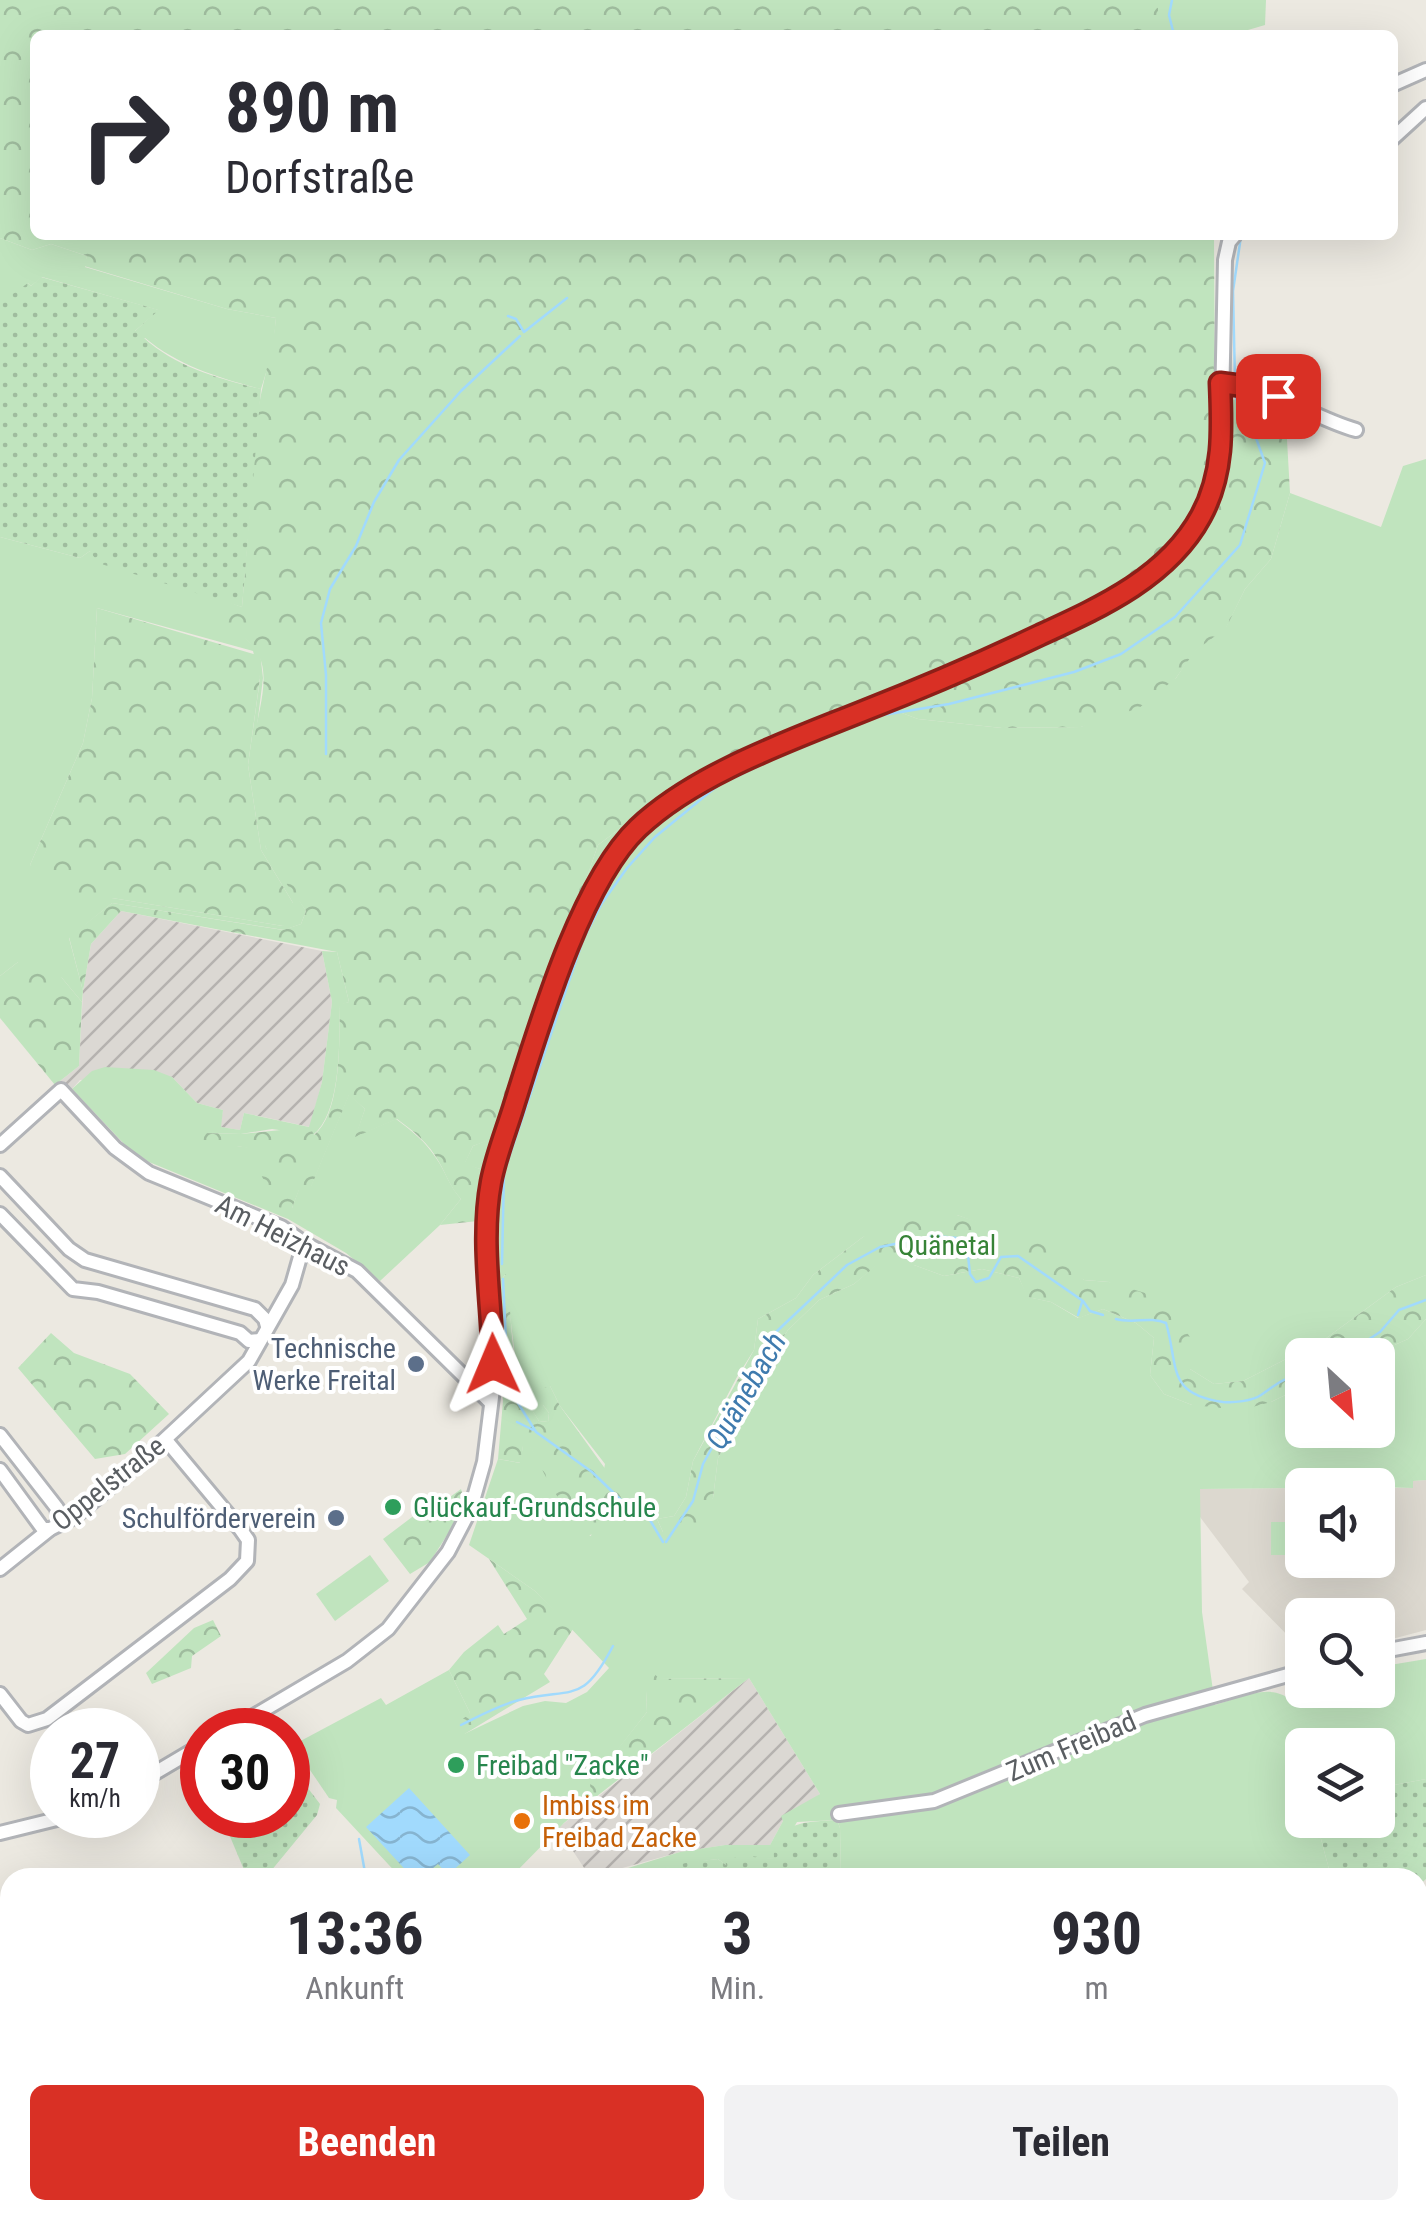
<!DOCTYPE html>
<html lang="de">
<head>
<meta charset="utf-8">
<style>
  :root { --surface:#fff; --page:#f2f2f3; --text:#2b2b33; --muted:#7c7c81; --accent:#d93025 }
  body { margin:0; font-family:"Roboto Condensed",sans-serif; background:var(--page); color:var(--text); height:100vh; display:flex; flex-direction:column; font-size:38px; white-space:nowrap }
  * { box-sizing:border-box; margin:0 }
  p { font-size:32px; color:var(--muted) }
  .icon { flex:none; width:55px; height:55px; fill:none; stroke:currentColor; stroke-width:2; stroke-linecap:round; stroke-linejoin:round }
  .map { position:relative; flex:1; overflow:hidden }
  .details { position:absolute; left:0px; top:1868px; width:1428px; height:352px; display:flex; flex-direction:column; background:var(--surface); border-radius:30px 30px 0 0; box-shadow:0 10px 40px #0002 }
  .details>* { flex:none }
  .top-card { position:absolute; left:30px; top:30px; width:1368px; height:210px; border-radius:15px; box-shadow:0 10px 40px #0002; background:#fff; color:var(--text); overflow:hidden }
  .needle { width:65px; rotate:154deg }
  .fabs { position:absolute; left:1285px; top:1338px; display:grid; gap:20px }
  .fabs a { display:grid; place-items:center; width:110px; height:110px; border-radius:15px; background:var(--surface); box-shadow:0 10px 40px #0002; font-size:50px }
  .speed { position:absolute; left:30px; top:1708px; display:flex; gap:20px; font-size:50px; font-weight:700; text-align:center }
  .speed>* { display:grid; place-content:center; width:130px; height:130px; border-radius:50%; background:var(--surface); box-shadow:0 10px 40px #0002; line-height:1 }
  .speed small { font-size:25px; font-weight:400 }
  .speed .limit { border:15px solid #d22; background:#fff; color:#111 }
  .pin { position:absolute; display:grid; place-items:center; width:85px; height:85px; color:#fff; margin:-42px; border-radius:20px; box-shadow:0 5px 15px #0006 }
  .me { position:absolute; width:110px; margin:-55px; rotate:359deg; stroke-linejoin:round; filter:drop-shadow(0 0 8px #0008) }
  .turn { display:flex; align-items:center; gap:35px; height:210px; padding:0 30px; font-size:45px }
  .turn .icon { width:130px; height:130px; stroke-width:2.5 }
  .turn b { display:block; font-size:70px; line-height:85px }
  .eta { display:flex; justify-content:space-evenly; align-items:center; height:170px; text-align:center }
  .eta b { font-size:60px; font-weight:700; line-height:70px }
  .primary-button { display:flex; gap:20px; margin-top:auto; padding:20px 30px }
  .primary-button a { flex:1; height:115px; border-radius:15px; background:var(--accent); color:#fff; font-size:40px; font-weight:700; line-height:115px; text-align:center }
  .primary-button a+a { background:var(--page); color:var(--text) }
  .map>svg:first-child { display:block }
  .industrial { fill:url(#industrial-furrows) }
  .education { fill:#dcd8cf }
  .grass { fill:#c0e4be; fill-rule:evenodd }
  .forest { fill:url(#forest-crowns) }
  .garden { fill:url(#garden-dots) }
  .water { fill:url(#water-waves) }
  .lines { fill:none; stroke-linecap:round; stroke-linejoin:round }
  .stream { stroke:#a1dafd; stroke-width:2.5 }
  .minor-casing { stroke:#b2b4b8; stroke-width:18 }
  .major-casing { stroke:#edbb59; stroke-width:20 }
  .minor { stroke:#fff; stroke-width:12 }
  .major { stroke:#fdeaa5; stroke-width:15 }
  .route-casing { stroke:#8d1f18; stroke-width:25 }
  .route { stroke:#d93025; stroke-width:18 }
  .service-dot { fill:#5c6f8a; stroke:#fff; stroke-width:4 }
  .leisure-dot { fill:#2e9e5b; stroke:#fff; stroke-width:4 }
  .food-dot { fill:#e8710a; stroke:#fff; stroke-width:4 }
  .labels { text-anchor:middle; stroke-width:8; stroke-linejoin:round; paint-order:stroke }
  .street-label { font-size:28px; fill:#5a5e62; stroke:#fff }
  .park-label { font-size:28px; fill:#378337; stroke:#fff }
  .service-label { font-size:28px; fill:#4e5e75; stroke:#fff; text-anchor:end }
  .leisure-label { font-size:28px; fill:#27864d; stroke:#fff; text-anchor:start }
  .food-label { font-size:28px; fill:#c56008; stroke:#fff; text-anchor:start }
  .water-label { font-size:30px; font-style:italic; fill:#3f7bae; stroke:#fff }
</style>
</head>
<body>
<div class="map">
<svg width="1426" height="2219" viewBox="0 0 1426 2219">
  <defs>
    <pattern id="industrial-furrows" width="10" height="10" patternUnits="userSpaceOnUse" patternTransform="scale(2.5)"><rect width="10" height="10" fill="#dbd8d3"/><path d="M-1 1l2-2M0 10L10 0M9 11l2-2" fill="none" stroke="#b5b2af"/></pattern>
    <pattern id="forest-crowns" width="20" height="18" patternUnits="userSpaceOnUse" patternTransform="scale(2.5)"><rect width="20" height="18" fill="#c0e4be"/><path d="M2 6a3 3 0 1 1 6 0M12 15a3 3 0 1 1 6 0" fill="none" stroke="#9fbc9e"/></pattern>
    <pattern id="garden-dots" width="8" height="8" patternUnits="userSpaceOnUse" patternTransform="scale(2.5)"><rect width="8" height="8" fill="#c0e4be"/><path d="M2 2h.1M6 6h.1" fill="none" stroke="#9fbc9e" stroke-width="1.8" stroke-linecap="round"/></pattern>
    <pattern id="water-waves" width="16" height="10" patternUnits="userSpaceOnUse" patternTransform="scale(2.5)"><rect width="16" height="10" fill="#a1dafd"/><path d="M0 5q4-4 8 0t8 0" fill="none" stroke="#86b4d0"/></pattern>
  </defs>
  <rect width="100%" height="100%" fill="#ece9e1"/>
  <!-- industrial -->
  <g class="industrial">
    <polygon points="121,911 322,951 332,1002 322,1082 310,1127 244,1113 240,1130 220,1127 223,1110 197,1103 172,1077 80,1080 72,1089 55,1085 79,1066 83,991 91,944"/>
    <polygon points="749,1678 820,1794 783,1821 770,1845 725,1845 680,1852 590,1877 558,1828"/>
    <polygon points="694,2210 1093,2210 1076,2219 696,2219"/>
  </g>
  <!-- education -->
  <polygon class="education" points="1426,1480 1426,1630 1392,1639 1386,1645 1378,1646 1378,1615 1302,1615 1302,1650 1242,1589 1249,1582 1200,1517 1200,1489 1302,1488 1302,1560 1378,1560 1378,1488 1412,1488 1412,1481"/>
  <!-- grass -->
  <g class="grass">
    <polygon points="1158,0 1266,0 1265,25 1231,35 1158,35"/>
    <path d="M0,238L32,250L51,244L87,256L85,267L227,309L276,318L273,350L261,389C219,378 179,366 145,338L142,340L134,332L158,310L42,277L31,286L28,283L0,333Z"/>
    <path d="M1426,459V1275L1396,1287L1325,1339L1243,1381L1214,1384L1190,1369V1337L1109,1282L1084,1280L995,1229L957,1215L863,1237L813,1275L796,1298L758,1319L754,1350L737,1377L693,1461L686,1497L674,1516L657,1519L663,1532L713,1498L718,1458L770,1357L788,1330L819,1300L854,1284L876,1265H914L944,1276L982,1269L1019,1278L1028,1297L1051,1302L1078,1318L1103,1309L1136,1323L1154,1338L1150,1375L1164,1394L1192,1405L1271,1402L1302,1387V1430H1378V1355H1372L1408,1339L1426,1319V1480L1413,1481V1488L1302,1485V1488L1200,1489L1202,1612L1215,1705C1240,1698 1272,1681 1293,1702L1306,1698L1312,1690H1378V1667L1426,1659V1779L1378,1788V1745H1302V1820H1316L1331,1877H841L840,1828L837,1820L797,1822L775,1859L726,1858L727,1866L718,1859C674,1864 641,1877 599,1877L680,1852L725,1845H770L783,1821L781,1816L820,1794L749,1678L660,1679L646,1691L647,1712L591,1784L592,1800L564,1823L510,1878H401L336,1808L337,1800L329,1798L293,1745L381,1698L386,1705L449,1670L470,1713L464,1734L523,1706L545,1701L566,1703L587,1692L609,1668L535,1591L469,1545L498,1459L520,1463L523,1446H530L573,1516L585,1522L577,1531L591,1536L605,1464L560,1406L550,1386L543,1405L549,1413L548,1422L539,1421L522,1395L518,1380L505,1275L497,1285L498,1220L478,1221L480,1169L464,1164L473,1146L497,1136L598,845L676,786L870,701L918,719L1002,728L1081,727L1176,678L1194,651L1226,627L1245,589L1271,559L1290,493L1381,527L1403,466Z"/>
    <path d="M0,537L80,558L90,551L242,607L241,634L260,652L263,678L252,766L266,848L306,911L301,924L284,930L112,903L69,938L83,991L82,1002L62,978L18,962L0,976ZM97,608L253,651L260,679L248,765L261,850L293,903L283,926L112,898L30,865L83,743L92,698Z"/>
    <path d="M322,951L337,952L349,1002L340,1005C339,1040 342,1112 313,1135L272,1129L241,1134L206,1133L237,1146L253,1148L292,1208L299,1189L311,1186L349,1094L365,1109L356,1136L396,1119C412,1131 425,1141 436,1158C446,1172 449,1186 461,1199L440,1225L380,1281L346,1253L288,1219L149,1162L127,1147L72,1089L92,1071L105,1067L154,1070L172,1077L197,1103L223,1110L221,1127L240,1130L244,1113L309,1127L322,1082L332,1002Z"/>
    <rect x="1271" y="1522" width="31" height="33"/>
    <polygon points="370,1555 389,1581 335,1621 316,1594"/>
  </g>
  <!-- forest -->
  <g class="forest">
    <path d="M0,0H1158V35H35V235H1214L1215,398L1285,404L1290,493L1271,559L1245,589L1226,628L1195,651L1176,678L1139,708L1081,727L1002,728L918,719L869,701L775,740L676,786L598,845L497,1137L473,1146L465,1163L480,1169L478,1221L440,1225L461,1199C450,1187 447,1176 439,1162C429,1143 413,1131 397,1119L355,1137L365,1109L349,1095L311,1187L299,1190L292,1208L283,1214L256,1166L253,1149L237,1146L221,1156L196,1143L205,1133L241,1134L310,1127L314,1135C342,1113 339,1039 340,1004L349,1002L337,952L121,911L91,944L83,991L69,937L112,903L283,930L301,924L306,911C293,891 272,868 265,845C258,822 253,792 252,768C249,714 295,652 222,627L229,609L240,611L242,607L257,419C261,384 273,353 276,318L227,309L84,266L87,256L51,244L32,250L0,238Z"/>
    <polygon points="97,608 257,655 260,678 248,765 261,850 293,903 296,920 283,926 112,898 93,913 30,865 83,743 92,698"/>
    <polygon points="37,958 62,978 82,1002 79,1066 55,1085 0,1018 0,976 18,962"/>
    <polygon points="922,1212 957,1215 1039,1242 1084,1280 1109,1282 1145,1293 1172,1311 1190,1337 1190,1369 1214,1384 1243,1381 1325,1339 1396,1287 1426,1275 1426,1319 1408,1339 1372,1355 1302,1355 1302,1387 1271,1402 1241,1410 1192,1405 1164,1394 1150,1375 1154,1338 1136,1323 1103,1309 1079,1318 1051,1302 1027,1297 1019,1278 982,1269 944,1276 914,1265 877,1265 854,1284 819,1300 788,1330 770,1357 718,1458 713,1498 693,1530 681,1533 663,1532 657,1519 674,1516 686,1497 693,1461 754,1350 758,1319 796,1298 813,1275 863,1237 889,1221"/>
    <path d="M506,1274C515,1331 506,1371 539,1421L548,1422L549,1413L543,1405L541,1389L550,1386L560,1406L624,1495L606,1524L576,1545L570,1534L584,1522C557,1508 545,1472 530,1447L523,1446L521,1463L498,1459L503,1401L497,1285Z"/>
    <polygon points="51,1333 74,1353 130,1374 169,1414 125,1454 95,1459 18,1368"/>
    <polygon points="461,1489 466,1505 430,1562 410,1574 383,1539 428,1505 432,1510"/>
    <polygon points="489,1559 535,1591 573,1629 544,1674 550,1682 463,1735 458,1723 470,1713 449,1670 464,1652 498,1625 504,1634 527,1619"/>
    <polygon points="213,1620 221,1636 192,1656 191,1668 152,1684 146,1673 194,1628"/>
    <polygon points="644,1665 660,1679 749,1678 592,1800 590,1784 647,1712 646,1691 636,1684 634,1671"/>
  </g>
  <!-- garden -->
  <g class="garden">
    <path d="M41,277L159,310L135,331L142,339L144,338C176,367 220,379 261,389L242,607L98,563L90,551L80,558L0,537V303L28,283L31,286Z"/>
    <polygon points="288,1762 320,1804 317,1815 266,1877 247,1877 221,1815 288,1815"/>
    <polygon points="1426,1779 1426,1879 1418,1886 1418,1878 1331,1877 1316,1820 1378,1820 1378,1788"/>
    <path d="M837,1820L840,1828L841,1877H627L690,1862L718,1859L726,1865L725,1858L751,1856L774,1859C773,1820 809,1822 837,1820Z"/>
  </g>
  <!-- water -->
  <polygon class="water" points="409,1788 470,1855 448,1875 438,1864 422,1877 412,1877 366,1827"/>
  <g class="lines">
    <!-- stream -->
    <g class="stream">
      <polyline points="1172,0 1169,15 1174,35"/>
      <polyline points="508,316 516,319 524,332 567,298"/>
      <polyline points="1235,382 1233,291 1241,236"/>
      <polyline points="326,754 326,675 321,623 330,589 356,546 374,502 399,460 461,391 520,336"/>
      <polyline points="738,776 807,742 877,716 949,704 1074,672 1121,654 1175,617 1240,545 1265,463 1252,427 1238,408 1235,390"/>
      <polyline points="502,1264 504,1172 583,940 602,903 627,868 655,837 716,787"/>
      <polyline points="503,1279 507,1362 518,1403 536,1432 592,1472 621,1500 647,1515 663,1542"/>
      <polyline points="1078,1315 1082,1302"/>
      <path d="M1116,1319C1134,1324 1149,1316 1166,1323C1179,1367 1166,1394 1223,1402C1234,1403 1252,1401 1261,1395C1278,1384 1280,1378 1302,1376"/>
      <polyline points="1345,1355 1380,1332 1399,1310 1426,1300"/>
      <polyline points="517,1422 533,1430"/>
      <polyline points="666,1542 693,1501 703,1464 775,1333 847,1265 880,1247 934,1236 957,1238 967,1246 970,1274 976,1282 989,1278 1001,1257 1018,1256 1083,1301 1090,1311 1103,1315"/>
      <polyline points="1232,1684 1302,1664"/>
      <path d="M461,1725C479,1716 499,1705 519,1700C574,1687 582,1705 613,1646"/>
      <polyline points="359,1839 366,1878"/>
      <polyline points="0,1949 10,1951"/>
      <polyline points="1418,2036 1426,2039"/>
    </g>
    <!-- minor casing -->
    <g class="minor-casing">
      <g id="minor">
        <polyline points="1392,85 1426,70"/>
        <polyline points="1392,139 1426,108"/>
        <path d="M1220,383C1270,384 1309,417 1356,430"/>
        <polyline points="0,1145 61,1090 115,1148 149,1173 281,1227 304,1243 357,1271 491,1403"/>
        <polyline points="0,1176 69,1249 85,1260 255,1309 265,1319 267,1326"/>
        <polyline points="0,1214 73,1289 98,1292 240,1333 249,1341 260,1340"/>
        <polyline points="0,1435 57,1508 60,1523"/>
        <polyline points="0,1470 43,1529 50,1529"/>
        <polyline points="0,1569 50,1529 74,1517 148,1455 249,1361 292,1285 304,1243"/>
        <polyline points="1378,1652 1426,1643"/>
        <polyline points="0,1694 21,1721 28,1725 47,1719 230,1579 247,1561 248,1540 241,1530 166,1440"/>
        <polyline points="230,1730 347,1661 388,1629 448,1552 471,1508 484,1462 493,1389 488,1225 491,1183 547,1006 606,867 638,828 682,795 755,757 1003,652 1142,582 1178,551 1190,534 1215,485 1221,455 1225,260 1229,242 1235,235"/>
        <polyline points="138,1783 202,1745"/>
        <polyline points="839,1814 934,1801 1145,1715 1302,1671"/>
        <polyline points="0,1833 73,1815"/>
        <polyline points="224,2210 232,2219"/>
        <polyline points="1180,2219 1182,2210"/>
      </g>
    </g>
    <!-- major casing -->
    <g class="major-casing">
      <g id="major">
        <polyline points="1418,2117 1426,2117"/>
        <polyline points="0,2131 10,2131"/>
      </g>
    </g>
    <!-- minor -->
    <use href="#minor" class="minor"/>
    <!-- major -->
    <use href="#major" class="major"/>
  </g>
  <g class="lines">
    <!-- route casing -->
    <g class="route-casing">
      <path id="route" d="M493,1364C492,1305 480,1241 491,1182C496,1155 507,1129 515,1102C539,1026 581,882 638,828C696,773 792,740 866,710C925,687 983,662 1040,635C1101,607 1168,577 1201,516C1224,474 1222,429 1220,383L1258,388L1278,396"/>
    </g>
    <!-- route -->
    <use href="#route" class="route"/>
  </g>
  <!-- markers -->
  <g class="service-dot">
    <circle cx="416" cy="1364" r="10"/>
    <circle cx="336" cy="1518" r="10"/>
  </g>
  <g class="leisure-dot">
    <circle cx="393" cy="1507" r="10"/>
    <circle cx="456" cy="1765" r="10"/>
  </g>
  <circle class="food-dot" cx="522" cy="1821" r="10"/>
  <g class="labels">
    <!-- street labels -->
    <g class="street-label">
      <text transform="translate(283 1235) rotate(27)" y="10">Am Heizhaus</text>
      <text transform="translate(108 1483) rotate(-38)" y="10">Oppelstraße</text>
      <text transform="translate(1071 1746) rotate(-23)" y="10">Zum Freibad</text>
    </g>
    <!-- park labels -->
    <g class="park-label">
      <text x="947" y="1255">Quänetal</text>
    </g>
    <!-- service labels -->
    <g class="service-label">
      <text x="396" y="1358">Technische<tspan x="396" dy="32">Werke Freital</tspan></text>
      <text x="316" y="1528">Schulförderverein</text>
    </g>
    <!-- leisure labels -->
    <g class="leisure-label">
      <text x="413" y="1517">Glückauf-Grundschule</text>
      <text x="476" y="1775">Freibad "Zacke"</text>
    </g>
    <!-- food labels -->
    <g class="food-label">
      <text x="542" y="1815">Imbiss im<tspan x="542" dy="32">Freibad Zacke</tspan></text>
    </g>
    <!-- water labels -->
    <g class="water-label">
      <text transform="translate(746 1391) rotate(-60)" y="10">Quänebach</text>
    </g>
  </g>
</svg>
<div class="fabs">
<a><svg class="needle" viewBox="-14 -14 28 28"><path d="M0-13l5 13h-10z" fill="#e53935"/><path d="M0 13l5-13h-10z" fill="#7c7c81"/></svg></a>
<a><svg class="icon" aria-label="sound" viewBox="0 0 24 24"><path d="M4 9h4l5-4v14l-5-4H4zM17 9q2 3 0 6"/></svg></a>
<a><svg class="icon" aria-label="search" viewBox="0 0 24 24"><circle cx="10" cy="10" r="6"/><path d="M15 15l6 6"/></svg></a>
<a><svg class="icon" aria-label="layers" viewBox="0 0 24 24"><path d="M12 4l9 5-9 5-9-5zM3 14l9 5 9-5"/></svg></a>
</div>
<div class="speed"><div>27<small>km/h</small></div><div class="limit">30</div></div>
<div class="pin" style="left:1278px;top:396px;background:#d93025"><svg class="icon" aria-label="arrive" viewBox="0 0 24 24"><path d="M6 21V4h12l-3 4 3 4H6"/></svg></div>
<svg class="me" style="left:493px;top:1364px" viewBox="-20 -20 40 40"><path d="M0-17L14 15 0 8-14 15z" fill="#d93025" stroke="#fff" stroke-width="4"/></svg>
<div class="top-card">
<div class="turn"><svg class="icon" aria-label="right" viewBox="0 0 24 24"><path d="M7 20v-9h11M14 6l5 5-5 5"/></svg><div><b>890 m</b>Dorfstraße</div></div>
</div>
<section class="details">
<div class="eta">
<div><b>13:36</b><p>Ankunft</p></div>
<div><b>3</b><p>Min.</p></div>
<div><b>930</b><p>m</p></div>
</div>
<div class="primary-button"><a>Beenden</a><a>Teilen</a></div>
</section>
</div>
</body>
</html>
